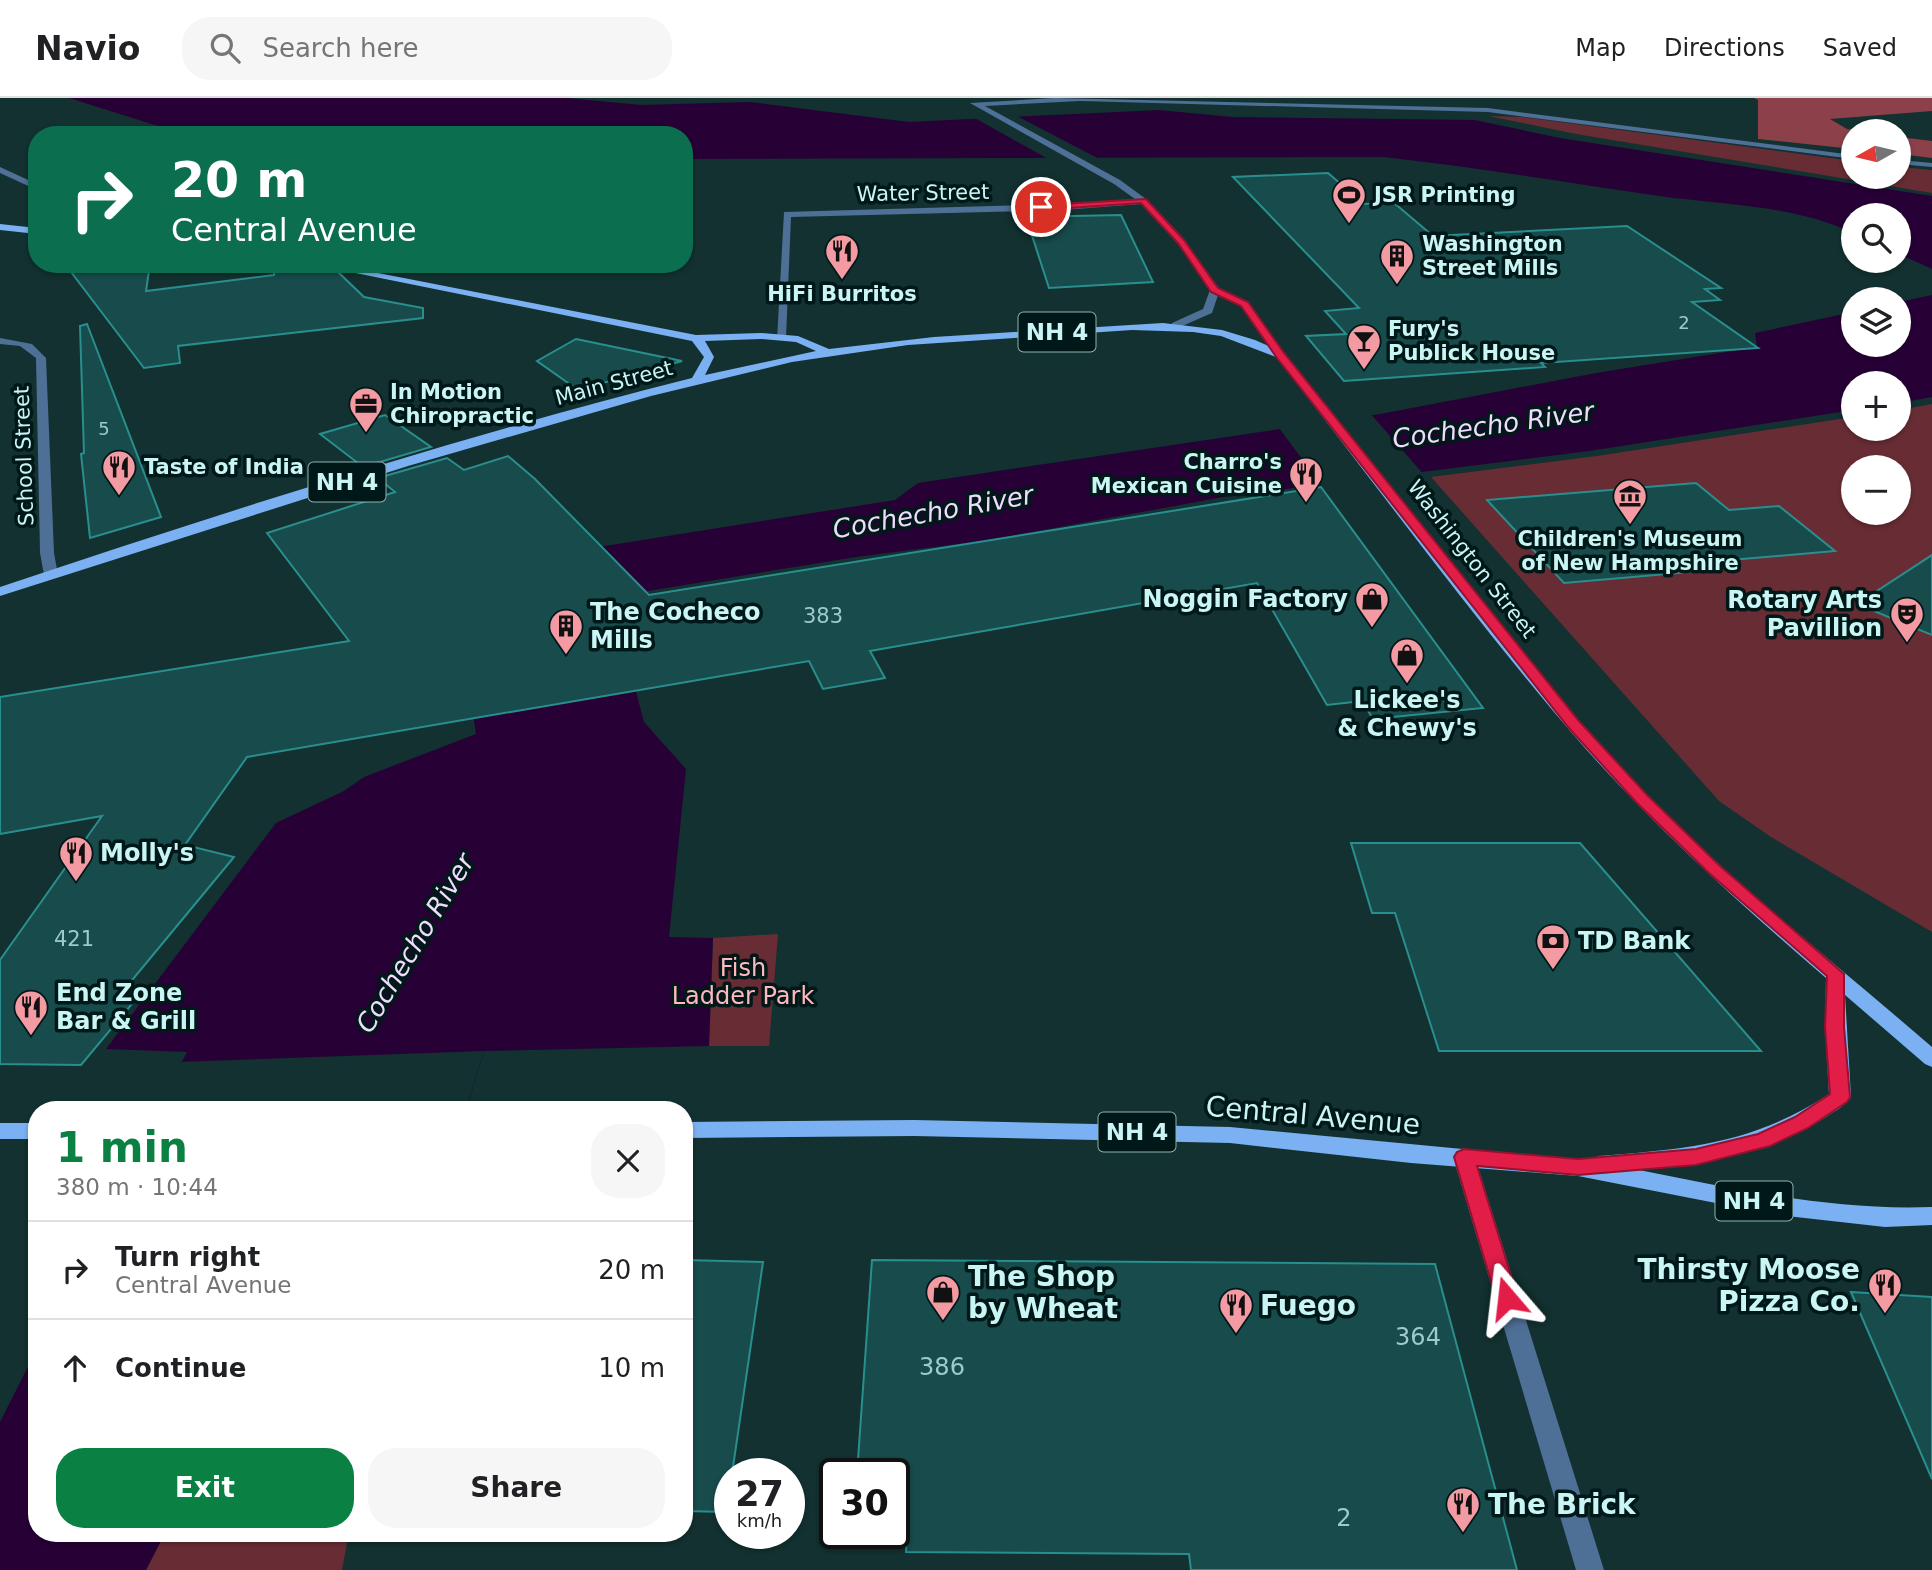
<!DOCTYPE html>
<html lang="en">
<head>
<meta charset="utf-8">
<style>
  :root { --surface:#fff; --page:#f6f6f6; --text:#202124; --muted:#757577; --line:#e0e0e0; --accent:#0b8043 }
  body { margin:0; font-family:"DejaVu Sans",sans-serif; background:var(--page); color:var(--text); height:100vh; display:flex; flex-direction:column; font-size:26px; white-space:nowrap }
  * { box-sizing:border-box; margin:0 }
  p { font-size:23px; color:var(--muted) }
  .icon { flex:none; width:38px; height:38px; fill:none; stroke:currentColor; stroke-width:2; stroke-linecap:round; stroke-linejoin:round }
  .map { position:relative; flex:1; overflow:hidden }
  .side { position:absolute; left:28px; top:1003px; width:665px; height:441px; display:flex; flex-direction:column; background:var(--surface); border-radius:28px; box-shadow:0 2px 5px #0004 }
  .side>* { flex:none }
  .guide { position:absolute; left:28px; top:28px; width:665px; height:147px; border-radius:28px; box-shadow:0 2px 5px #0004; background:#0b6e4f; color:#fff; overflow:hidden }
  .needle { width:46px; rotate:262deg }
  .buttons { position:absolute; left:1841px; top:21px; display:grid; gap:14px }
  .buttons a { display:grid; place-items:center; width:70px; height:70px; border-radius:50%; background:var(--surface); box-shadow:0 2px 5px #0004; font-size:35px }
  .speed { position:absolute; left:714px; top:1360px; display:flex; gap:14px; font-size:35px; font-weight:700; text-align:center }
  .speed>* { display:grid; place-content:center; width:91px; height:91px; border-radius:50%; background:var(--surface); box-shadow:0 2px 5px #0004; line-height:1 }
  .speed small { font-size:18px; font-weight:400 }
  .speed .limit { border:4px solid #111; border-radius:10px; background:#fff; color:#111 }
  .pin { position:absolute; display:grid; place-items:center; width:60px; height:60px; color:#fff; margin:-30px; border:4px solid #fff; border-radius:50%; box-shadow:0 2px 7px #0007 }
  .me { position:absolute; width:77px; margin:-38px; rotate:343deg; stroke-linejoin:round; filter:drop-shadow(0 0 5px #0008) }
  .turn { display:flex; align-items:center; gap:24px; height:147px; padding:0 28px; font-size:32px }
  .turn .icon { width:91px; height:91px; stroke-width:2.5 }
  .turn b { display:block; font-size:49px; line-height:60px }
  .round { display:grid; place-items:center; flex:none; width:74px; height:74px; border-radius:28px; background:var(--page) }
  .head { display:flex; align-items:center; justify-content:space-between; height:119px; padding:0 28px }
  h1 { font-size:42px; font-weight:800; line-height:52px; color:var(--accent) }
  .primary-button { display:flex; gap:14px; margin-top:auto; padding:14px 28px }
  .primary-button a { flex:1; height:80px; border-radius:28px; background:var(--accent); color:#fff; font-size:28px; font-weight:800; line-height:80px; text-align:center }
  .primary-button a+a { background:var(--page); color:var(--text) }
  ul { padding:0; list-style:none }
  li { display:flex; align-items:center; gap:21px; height:98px; padding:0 28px; border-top:2px solid var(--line) }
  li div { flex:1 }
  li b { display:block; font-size:26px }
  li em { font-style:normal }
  header { display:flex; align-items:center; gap:42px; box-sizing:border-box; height:98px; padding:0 35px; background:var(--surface); border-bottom:2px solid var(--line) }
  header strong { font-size:33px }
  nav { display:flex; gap:38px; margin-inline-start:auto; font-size:24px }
  .search { width:490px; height:63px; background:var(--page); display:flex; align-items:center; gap:18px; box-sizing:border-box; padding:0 24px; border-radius:28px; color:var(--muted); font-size:26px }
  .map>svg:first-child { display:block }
  .green { fill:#682d34; fill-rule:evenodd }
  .forest { fill:#8b404a }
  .water { fill:#270036 }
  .pier { fill:#123130 }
  .building { fill:#184b4b; stroke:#298f8e; stroke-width:2 }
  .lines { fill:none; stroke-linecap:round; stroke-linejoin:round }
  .minor { fill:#4e6f96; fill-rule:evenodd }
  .major { fill:#7bb1f2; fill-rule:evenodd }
  .route { fill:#e11d48; stroke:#92132f; stroke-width:2 }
  .labels { text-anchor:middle; stroke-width:7; stroke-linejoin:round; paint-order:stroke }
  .far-number-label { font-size:18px; fill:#9dcaca }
  .far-street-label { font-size:21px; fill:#c9f5f4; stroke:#001818 }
  .far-poi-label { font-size:21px; font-weight:bold; fill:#c9f5f4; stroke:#001818; text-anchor:start }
  .number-label { font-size:21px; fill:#9dcaca }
  .shield { fill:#001818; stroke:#8db3b2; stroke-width:2 }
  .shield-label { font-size:23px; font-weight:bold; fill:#c9f5f4 }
  .poi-label { font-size:24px; font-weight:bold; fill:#c9f5f4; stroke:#001818; text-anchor:start }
  .park-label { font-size:24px; fill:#feb9be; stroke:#001818 }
  .near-number-label { font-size:24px; fill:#9dcaca }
  .water-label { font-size:26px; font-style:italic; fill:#f0dafd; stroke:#001818 }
  .near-street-label { font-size:28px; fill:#c9f5f4; stroke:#001818 }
  .near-poi-label { font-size:28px; font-weight:bold; fill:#c9f5f4; stroke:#001818; text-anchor:start }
</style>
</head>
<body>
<header>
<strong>Navio</strong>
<div class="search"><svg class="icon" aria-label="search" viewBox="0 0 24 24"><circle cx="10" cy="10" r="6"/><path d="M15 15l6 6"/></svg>Search here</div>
<nav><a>Map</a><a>Directions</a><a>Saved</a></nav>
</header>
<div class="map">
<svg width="1932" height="1472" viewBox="0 0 1932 1472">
  <rect width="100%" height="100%" fill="#123130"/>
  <!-- green -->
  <g class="green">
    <polygon points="1488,18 1522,19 1853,63 1853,79 1899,79 1899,69 1932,72 1932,95 1576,36"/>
    <path d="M1932,306V834L1771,739L1719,703L1431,379L1597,358L1853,319V331H1899V312ZM1853,369H1899V415H1853Z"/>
    <polygon points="778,836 769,948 709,948 713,840"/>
    <polygon points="165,1435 349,1435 342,1472 146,1472"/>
  </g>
  <!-- forest -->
  <g class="forest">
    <polygon points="1754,0 1932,0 1932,13 1830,21 1847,31 1862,33 1853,33 1853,51 1758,41 1758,2"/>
    <polygon points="1899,39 1932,43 1932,60 1899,56"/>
  </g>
  <!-- water -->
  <g class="water">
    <path d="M69,0H567L641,7L750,4L909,24L1159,12L1232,19L1475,22L1560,40L1932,98V171L1899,156V117H1853V135C1795,107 1723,107 1659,98C1567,85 1476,69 1383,59L684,61V37H221L164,33L161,29Z"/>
    <polygon points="1932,197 1932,299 1899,305 1899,285 1853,285 1853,312 1589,353 1229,398 989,442 856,459 611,499 644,624 686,671 669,839 713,840 709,948 484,953 466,1012 158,1011 187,954 106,951 276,725 344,693 364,679 476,636 457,503 529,460 895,402 918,385 1380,316 1596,275 1757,249 1755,235 1853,214 1853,247 1899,247 1899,204"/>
    <polygon points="37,1251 37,1435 165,1435 146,1472 0,1472 0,1324"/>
  </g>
  <!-- pier -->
  <g class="pier">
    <polygon points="1015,17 1105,64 1055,65 973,19"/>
    <polygon points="1369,314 1425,378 1323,389 1276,326"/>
    <polygon points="484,953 466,1011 155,1012 178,964"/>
  </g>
  <!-- building -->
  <g class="building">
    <polygon points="1328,75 1364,106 1393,104 1433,138 1627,128 1721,190 1705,191 1720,202 1692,204 1758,250 1541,265 1545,269 1344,283 1306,238 1346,236 1325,213 1359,210 1233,79"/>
    <polygon points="1121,117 1153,184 1049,190 1026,119"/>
    <polygon points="65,166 150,166 146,193 274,177 275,166 309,166 338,174 364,199 423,210 423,220 178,248 180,265 144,270"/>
    <polygon points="87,226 161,419 90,440 81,356 84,355 80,228"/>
    <polygon points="576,241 682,263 578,292 537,263"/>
    <polygon points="385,317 431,349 363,369 320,336"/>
    <polygon points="508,358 535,381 649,497 1321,389 1483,610 1373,621 1362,603 1327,607 1257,485 870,553 885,580 823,591 809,563 247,659 185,747 234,759 128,887 146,889 81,967 0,966 0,862 102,718 0,736 0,599 349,543 267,435 395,394 378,380 447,360 464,372"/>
    <polygon points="1696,385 1729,412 1779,408 1835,453 1695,465 1702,473 1564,485 1487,402"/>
    <polygon points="1932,457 1932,537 1857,506"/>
    <polygon points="1351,745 1580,745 1761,953 1439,953 1395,815 1372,815"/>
    <polygon points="684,1162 763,1164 732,1376 730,1376 727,1414 684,1413"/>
    <polygon points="872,1162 1435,1166 1517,1472 1191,1472 1189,1456 906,1454 909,1396 894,1395 894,1376 857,1376"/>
    <polygon points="1851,1194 1932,1199 1932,1381"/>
  </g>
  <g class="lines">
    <!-- minor -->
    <g class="minor">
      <polygon points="1054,0 1488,10 1853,57 1853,61 1488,14 1080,3 985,8 1120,82 1146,101 1184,142 1219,190 1249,204 1285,257 1284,259 1276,259 1241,208 1218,197 1212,215 1180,229 1172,229 1172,225 1203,211 1210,192 1178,146 1141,106 1063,112 791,119 786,240 777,242 784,114 1063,106 1135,101 1114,86 970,5"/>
      <polygon points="1899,62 1932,65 1932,69 1899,66"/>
      <polygon points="0,69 37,86 37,92 0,75"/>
      <polygon points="0,240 32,246 46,260 54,455 58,477 51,481 44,477 40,455 36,260 20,248 0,246"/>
      <polygon points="1464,1050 1472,1053 1475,1059 1604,1472 1576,1472 1453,1059 1456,1053"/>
    </g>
    <!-- major -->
    <g class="major">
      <polygon points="0,126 37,130 37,136 0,132"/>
      <path d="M311,166H332L696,237L761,235L798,238L829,251L934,239L1163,225L1222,232L1255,242L1284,255C1403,403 1514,560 1647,697C1736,788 1836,866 1932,949V969L1925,966L1845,897L1851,999C1845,1008 1835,1013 1826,1019C1771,1056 1703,1066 1639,1072C1736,1091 1833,1113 1932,1109V1127L1885,1129L1777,1117L1578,1078L1411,1065L1230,1045L914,1038L684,1040V1024L914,1022L1230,1029L1590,1063L1599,1058C1687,1051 1753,1046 1829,996L1825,929L1826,880C1742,808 1659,733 1585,650C1476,525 1379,390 1276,259L1221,238L1193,234L1132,232L908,247L792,264L651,298L408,368L0,498V489C228,413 458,339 692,280L704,259L692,243ZM761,241L796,244L816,253L705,277L714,259L705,243Z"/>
      <rect x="0" y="1025" width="37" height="16"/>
    </g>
  </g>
  <!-- route -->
  <polygon class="route" points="1146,101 1184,142 1218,190 1248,204 1284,255 1578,622 1647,697 1720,768 1844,876 1844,929 1850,999 1847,1004 1808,1030 1770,1048 1696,1067 1578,1077 1477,1068 1518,1200 1515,1206 1507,1209 1499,1206 1496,1200 1454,1059 1457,1054 1464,1051 1578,1061 1696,1051 1758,1036 1795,1019 1830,996 1825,929 1827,878 1709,775 1636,704 1568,629 1277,260 1241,208 1211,194 1178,145 1141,105 1041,112 1037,109 1041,107"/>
  <!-- icons -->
  <defs>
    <g id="stadium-pin" transform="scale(1.75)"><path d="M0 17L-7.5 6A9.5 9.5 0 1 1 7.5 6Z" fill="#f49aa2" stroke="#001818"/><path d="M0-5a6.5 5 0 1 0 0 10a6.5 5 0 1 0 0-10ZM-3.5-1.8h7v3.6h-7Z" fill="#111"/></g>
    <g id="restaurant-pin" transform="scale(1.75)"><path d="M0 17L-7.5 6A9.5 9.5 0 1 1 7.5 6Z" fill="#f49aa2" stroke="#001818"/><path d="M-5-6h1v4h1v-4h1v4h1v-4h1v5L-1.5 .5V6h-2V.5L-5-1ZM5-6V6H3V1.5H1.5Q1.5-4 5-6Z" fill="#111"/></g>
    <g id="building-pin" transform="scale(1.75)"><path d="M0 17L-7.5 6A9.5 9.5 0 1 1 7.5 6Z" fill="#f49aa2" stroke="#001818"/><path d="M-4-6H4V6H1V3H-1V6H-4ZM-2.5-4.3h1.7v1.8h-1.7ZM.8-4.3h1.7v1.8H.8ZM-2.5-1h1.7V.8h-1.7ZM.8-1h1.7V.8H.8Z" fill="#111"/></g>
    <g id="bar-pin" transform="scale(1.75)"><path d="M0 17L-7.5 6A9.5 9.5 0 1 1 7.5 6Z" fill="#f49aa2" stroke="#001818"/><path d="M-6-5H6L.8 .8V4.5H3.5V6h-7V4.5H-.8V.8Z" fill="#111"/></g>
    <g id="office-pin" transform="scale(1.75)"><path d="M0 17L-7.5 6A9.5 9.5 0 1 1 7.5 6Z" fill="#f49aa2" stroke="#001818"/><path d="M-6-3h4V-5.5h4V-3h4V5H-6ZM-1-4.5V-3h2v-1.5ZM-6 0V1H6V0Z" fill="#111"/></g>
    <g id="museum-pin" transform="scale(1.75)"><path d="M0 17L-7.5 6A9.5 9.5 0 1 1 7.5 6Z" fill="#f49aa2" stroke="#001818"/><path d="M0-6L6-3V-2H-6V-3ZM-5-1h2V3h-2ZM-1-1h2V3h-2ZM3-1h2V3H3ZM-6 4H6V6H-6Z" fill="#111"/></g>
    <g id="shop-pin" transform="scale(1.75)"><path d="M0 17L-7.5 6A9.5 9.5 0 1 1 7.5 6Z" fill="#f49aa2" stroke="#001818"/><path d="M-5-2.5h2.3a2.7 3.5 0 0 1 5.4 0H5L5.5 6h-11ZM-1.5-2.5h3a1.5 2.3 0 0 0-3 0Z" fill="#111"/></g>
    <g id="theatre-pin" transform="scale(1.75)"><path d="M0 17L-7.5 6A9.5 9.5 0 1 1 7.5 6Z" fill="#f49aa2" stroke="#001818"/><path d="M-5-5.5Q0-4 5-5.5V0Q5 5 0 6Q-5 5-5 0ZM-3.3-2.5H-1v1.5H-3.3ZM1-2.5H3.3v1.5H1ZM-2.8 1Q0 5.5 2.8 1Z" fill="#111"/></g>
    <g id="bank-pin" transform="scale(1.75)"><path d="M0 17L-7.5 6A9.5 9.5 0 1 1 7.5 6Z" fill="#f49aa2" stroke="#001818"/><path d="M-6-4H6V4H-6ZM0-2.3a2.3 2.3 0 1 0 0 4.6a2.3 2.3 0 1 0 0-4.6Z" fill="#111"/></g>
  </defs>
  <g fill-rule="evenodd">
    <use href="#stadium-pin" x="1349" y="97"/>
    <use href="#restaurant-pin" x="842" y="153"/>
    <use href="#building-pin" x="1397" y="158"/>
    <use href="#bar-pin" x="1364" y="243"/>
    <use href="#office-pin" x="366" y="306"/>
    <use href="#restaurant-pin" x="119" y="369"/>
    <use href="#restaurant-pin" x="1306" y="376"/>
    <use href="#museum-pin" x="1630" y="398"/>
    <use href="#shop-pin" x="1372" y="501"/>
    <use href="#theatre-pin" x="1907" y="516"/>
    <use href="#building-pin" x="566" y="528"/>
    <use href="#shop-pin" x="1407" y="557"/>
    <use href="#restaurant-pin" x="76" y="755"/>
    <use href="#bank-pin" x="1553" y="843"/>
    <use href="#restaurant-pin" x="31" y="909"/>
    <use href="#restaurant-pin" x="1885" y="1187"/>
    <use href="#shop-pin" x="943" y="1194"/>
    <use href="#restaurant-pin" x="1236" y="1207"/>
    <use href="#restaurant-pin" x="1463" y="1406"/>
  </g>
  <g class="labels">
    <!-- far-number labels -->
    <g class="far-number-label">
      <text x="1684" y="231">2</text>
      <text x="104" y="337">5</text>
    </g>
    <!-- far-street labels -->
    <g class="far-street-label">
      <text transform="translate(923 95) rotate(-1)" y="7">Water Street</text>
      <text transform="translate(614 285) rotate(-15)" y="7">Main Street</text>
      <text transform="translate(24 358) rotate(-92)" y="7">School Street</text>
      <text transform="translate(1472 461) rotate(52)" y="7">Washington Street</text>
    </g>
    <!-- far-poi labels -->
    <g class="far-poi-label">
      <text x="1374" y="104">JSR Printing</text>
      <text x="1422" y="153">Washington<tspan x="1422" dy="24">Street Mills</tspan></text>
      <text x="842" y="203" text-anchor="middle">HiFi Burritos</text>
      <text x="1388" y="238">Fury's<tspan x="1388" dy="24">Publick House</tspan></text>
      <text x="390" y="301">In Motion<tspan x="390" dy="24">Chiropractic</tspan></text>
      <text x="1282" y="371" text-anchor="end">Charro's<tspan x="1282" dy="24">Mexican Cuisine</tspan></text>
      <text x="144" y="376">Taste of India</text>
      <text x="1630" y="448" text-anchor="middle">Children's Museum<tspan x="1630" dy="24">of New Hampshire</tspan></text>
    </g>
    <!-- number labels -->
    <g class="number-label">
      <text x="823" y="525">383</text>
      <text x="74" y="848">421</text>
    </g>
    <!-- shield labels -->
    <g class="shield">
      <rect x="1018.5" y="214.5" width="77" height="39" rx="5"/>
      <rect x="308.5" y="364.5" width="77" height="39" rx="5"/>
      <rect x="1098.5" y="1014.5" width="77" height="39" rx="5"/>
      <rect x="1715.5" y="1083.5" width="77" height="39" rx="5"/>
    </g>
    <g class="shield-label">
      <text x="1057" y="242">NH 4</text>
      <text x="347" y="392">NH 4</text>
      <text x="1137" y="1042">NH 4</text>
      <text x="1754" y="1111">NH 4</text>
    </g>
    <!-- poi labels -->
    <g class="poi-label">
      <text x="1348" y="509" text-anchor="end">Noggin Factory</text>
      <text x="1882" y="510" text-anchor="end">Rotary Arts<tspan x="1882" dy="28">Pavillion</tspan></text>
      <text x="590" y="522">The Cocheco<tspan x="590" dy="28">Mills</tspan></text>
      <text x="1407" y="610" text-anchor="middle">Lickee's<tspan x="1407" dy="28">&amp; Chewy's</tspan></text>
      <text x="100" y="763">Molly's</text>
      <text x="1578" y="851">TD Bank</text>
      <text x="56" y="903">End Zone<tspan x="56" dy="28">Bar &amp; Grill</tspan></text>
    </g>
    <!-- park labels -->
    <g class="park-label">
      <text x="743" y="878">Fish<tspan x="743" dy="28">Ladder Park</tspan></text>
    </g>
    <!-- near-number labels -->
    <g class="near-number-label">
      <text x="1418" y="1247">364</text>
      <text x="942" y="1277">386</text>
      <text x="1344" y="1428">2</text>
    </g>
    <!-- water labels -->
    <g class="water-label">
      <text transform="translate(1493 327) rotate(-8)" y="9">Cochecho River</text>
      <text transform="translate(933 414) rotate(-10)" y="9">Cochecho River</text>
      <text transform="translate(415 845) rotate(-59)" y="9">Cochecho River</text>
    </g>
    <!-- near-street labels -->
    <g class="near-street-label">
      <text transform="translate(1313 1017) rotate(5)" y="10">Central Avenue</text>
    </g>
    <!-- near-poi labels -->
    <g class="near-poi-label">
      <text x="1860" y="1181" text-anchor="end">Thirsty Moose<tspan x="1860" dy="32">Pizza Co.</tspan></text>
      <text x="968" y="1188">The Shop<tspan x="968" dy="32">by Wheat</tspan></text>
      <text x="1260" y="1217">Fuego</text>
      <text x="1488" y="1416">The Brick</text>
    </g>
  </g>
</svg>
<div class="buttons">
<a><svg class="needle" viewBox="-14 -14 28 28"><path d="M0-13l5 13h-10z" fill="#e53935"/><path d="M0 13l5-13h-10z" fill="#757577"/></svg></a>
<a><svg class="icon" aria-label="search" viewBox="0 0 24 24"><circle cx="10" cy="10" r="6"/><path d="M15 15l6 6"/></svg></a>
<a><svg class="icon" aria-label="layers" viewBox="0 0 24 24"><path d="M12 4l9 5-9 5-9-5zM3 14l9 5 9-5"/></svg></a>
<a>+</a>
<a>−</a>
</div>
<div class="speed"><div>27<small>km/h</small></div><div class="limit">30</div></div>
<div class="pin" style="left:1041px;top:109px;background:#d93025"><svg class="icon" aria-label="arrive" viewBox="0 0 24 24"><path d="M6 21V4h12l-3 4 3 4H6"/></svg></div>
<svg class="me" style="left:1507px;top:1200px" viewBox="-20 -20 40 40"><path d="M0-17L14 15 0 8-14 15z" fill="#e11d48" stroke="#fff" stroke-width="4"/></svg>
<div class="guide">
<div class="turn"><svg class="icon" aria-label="right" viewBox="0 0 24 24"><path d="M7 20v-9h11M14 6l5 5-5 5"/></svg><div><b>20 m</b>Central Avenue</div></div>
</div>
<section class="side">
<div class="head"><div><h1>1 min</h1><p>380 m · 10:44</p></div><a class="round"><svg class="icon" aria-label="close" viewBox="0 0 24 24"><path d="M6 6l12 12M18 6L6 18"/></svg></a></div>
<ul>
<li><svg class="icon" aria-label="right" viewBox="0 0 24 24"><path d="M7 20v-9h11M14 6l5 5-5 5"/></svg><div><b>Turn right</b><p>Central Avenue</p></div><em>20 m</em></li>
<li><svg class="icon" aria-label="ahead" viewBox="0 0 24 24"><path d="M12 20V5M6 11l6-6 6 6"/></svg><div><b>Continue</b></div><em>10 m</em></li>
</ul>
<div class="primary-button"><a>Exit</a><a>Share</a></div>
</section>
</div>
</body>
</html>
